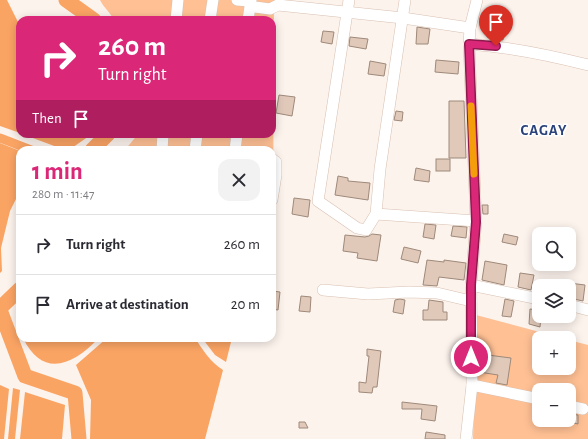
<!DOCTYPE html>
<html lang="en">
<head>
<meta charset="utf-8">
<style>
  :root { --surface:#fff; --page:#f2f2f3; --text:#2b2b33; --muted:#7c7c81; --line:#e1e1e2; --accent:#db2777 }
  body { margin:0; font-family:"Alegreya Sans",sans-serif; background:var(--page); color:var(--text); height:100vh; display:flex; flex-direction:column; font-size:15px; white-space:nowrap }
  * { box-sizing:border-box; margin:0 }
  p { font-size:13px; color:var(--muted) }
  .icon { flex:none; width:22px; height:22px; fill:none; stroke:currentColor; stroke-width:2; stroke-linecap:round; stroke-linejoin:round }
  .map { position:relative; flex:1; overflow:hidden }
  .sheet { position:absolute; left:16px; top:146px; width:260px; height:196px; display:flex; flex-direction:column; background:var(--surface); border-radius:12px; box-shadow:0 2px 10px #0003 }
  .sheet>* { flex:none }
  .hud { position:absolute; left:16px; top:16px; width:260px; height:122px; border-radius:12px; box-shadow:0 2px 10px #0003; background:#db2777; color:#fff; overflow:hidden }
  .tools { position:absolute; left:532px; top:227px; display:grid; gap:8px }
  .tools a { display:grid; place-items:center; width:44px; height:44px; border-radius:8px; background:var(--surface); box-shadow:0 2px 10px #0003; font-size:20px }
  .pin { position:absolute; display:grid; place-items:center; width:34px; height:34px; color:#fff; margin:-41px -17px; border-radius:50% 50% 50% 0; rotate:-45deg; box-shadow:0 0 4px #0007 }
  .pin .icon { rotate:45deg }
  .me { position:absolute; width:44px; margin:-22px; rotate:0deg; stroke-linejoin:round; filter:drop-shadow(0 0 3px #0008) }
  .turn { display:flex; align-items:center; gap:14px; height:84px; padding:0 16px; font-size:18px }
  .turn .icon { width:52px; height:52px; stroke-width:2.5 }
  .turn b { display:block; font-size:28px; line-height:34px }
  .then { display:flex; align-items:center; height:38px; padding:0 16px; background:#0003; gap:8px; font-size:15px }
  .round { display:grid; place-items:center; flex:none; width:42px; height:42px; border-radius:12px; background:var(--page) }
  .overview { display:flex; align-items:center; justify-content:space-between; height:68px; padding:0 16px }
  h1 { font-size:24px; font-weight:700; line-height:30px; color:var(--accent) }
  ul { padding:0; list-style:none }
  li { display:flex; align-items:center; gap:12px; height:60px; padding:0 16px; border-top:1px solid var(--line) }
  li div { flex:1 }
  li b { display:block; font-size:15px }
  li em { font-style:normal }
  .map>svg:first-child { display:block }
  .green { fill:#ffc094; fill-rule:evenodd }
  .water { fill:#faa464 }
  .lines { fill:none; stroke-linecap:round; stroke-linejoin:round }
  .canal { stroke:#faa464; stroke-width:9 }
  .river { stroke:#faa464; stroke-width:15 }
  .building { fill:#e0c9b9; stroke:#9e897a }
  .minor-casing { stroke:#d7c0b1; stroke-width:12 }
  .minor { stroke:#fff; stroke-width:11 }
  .route-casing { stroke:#8e194d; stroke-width:10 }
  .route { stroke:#db2777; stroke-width:7 }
  .slow { stroke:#f59e0b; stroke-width:7 }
  .labels { text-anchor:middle; stroke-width:3; stroke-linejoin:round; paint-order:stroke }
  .district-label { font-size:15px; font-weight:bold; letter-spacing:1px; fill:#2b4179; stroke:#fff }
</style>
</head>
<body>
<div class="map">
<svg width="588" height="439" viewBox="0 0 588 439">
  <rect width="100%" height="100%" fill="#fdf3ed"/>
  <!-- green -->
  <g class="green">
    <path d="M100,0H274L273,231H272V150H125L138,134H272V20H114C110,12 104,8 100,0Z"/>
    <path d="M476,315L562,338H539V368H569V340L588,345V439H473ZM539,390H569V420H539Z"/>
  </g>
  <!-- water -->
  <g class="water">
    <polygon points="0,0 7,0 20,26 20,133 0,126"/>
    <polygon points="22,134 92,134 69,150 65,150"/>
    <polygon points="0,143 20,151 20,191 10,211 1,248 2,271 0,273"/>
    <path d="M23,338H99C73,365 43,379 23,338Z"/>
    <path d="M107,338H195C203,350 210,362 223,370L205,439H90L91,400L76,365Z"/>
    <polygon points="202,338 232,338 226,362 215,355"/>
    <polygon points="0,385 9,389 4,439 0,439"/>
    <polygon points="13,388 20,390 15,439 8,439"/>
    <polygon points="25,392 65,405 62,439 20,439"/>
  </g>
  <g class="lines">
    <!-- canal -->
    <polyline class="canal" points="0,138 31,150"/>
    <!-- river -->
    <g class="river">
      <polyline points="66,0 94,20"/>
      <polyline points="92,150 108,134"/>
      <polyline points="0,308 20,289"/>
      <polyline points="0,310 25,376 75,393 79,439"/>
    </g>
  </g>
  <!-- building -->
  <g class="building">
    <polygon points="490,18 506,20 503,40 487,37"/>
    <polygon points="417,27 430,29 428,44 416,44"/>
    <polygon points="323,31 334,32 332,44 321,42"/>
    <polygon points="350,37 368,39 366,49 349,46"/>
    <polygon points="436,60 459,62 458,74 435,72"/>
    <polygon points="370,61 386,64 384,76 368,74"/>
    <polygon points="279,95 295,97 292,116 276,113"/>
    <polygon points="449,101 464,101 466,158 449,158"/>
    <polygon points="396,111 403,112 402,121 394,120"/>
    <rect x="436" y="159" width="14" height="12"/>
    <polygon points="416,168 430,171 429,182 414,180"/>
    <polygon points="338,176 348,178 348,181 370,183 368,200 335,195"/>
    <polygon points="294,198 310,200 308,217 292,214"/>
    <polygon points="482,205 488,205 488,214 483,214"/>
    <polygon points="425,224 436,225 434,239 423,237"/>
    <polygon points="453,226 467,227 466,238 451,236"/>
    <polygon points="372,234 381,235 377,261 357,258 358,253 343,251 345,235 365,237 369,236"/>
    <polygon points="504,234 518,237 516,245 502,242"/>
    <polygon points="404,247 421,251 418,263 401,259"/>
    <polygon points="427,260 444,262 444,260 466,263 464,280 439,277 437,286 423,285"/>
    <polygon points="485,261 507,265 504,285 482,280"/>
    <polygon points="520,273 534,275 531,290 518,287"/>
    <polygon points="569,283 585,285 583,301 569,298"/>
    <polygon points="272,291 280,292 278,310 272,309"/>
    <polygon points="301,296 311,297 310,312 299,311"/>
    <polygon points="400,299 405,300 403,314 393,312 395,300"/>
    <polygon points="505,299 514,301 511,317 502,316"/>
    <polygon points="429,300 443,302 443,312 447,312 447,320 423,320 423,310 428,310"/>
    <polygon points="530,309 539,310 539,316 541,316 540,327 529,324"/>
    <polygon points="367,349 381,351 377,387 373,387 372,393 359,392 359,382 366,383 369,356 367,356"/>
    <polygon points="480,354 511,358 507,385 496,383 498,375 479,372"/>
    <polygon points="402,402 437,406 435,421 421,419 422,409 402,409"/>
    <polygon points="569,414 578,415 578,424 569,422"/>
    <polygon points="299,422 305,422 308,428 299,428"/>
    <polygon points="426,432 445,435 445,439 425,439"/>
  </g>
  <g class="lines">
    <!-- minor casing -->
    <g class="minor-casing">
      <g id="minor">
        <polyline points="237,0 248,1 252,6 255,7 270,9 278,5 403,18 470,28"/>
        <polyline points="349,0 318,201 357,228 366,230 376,214 380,169 405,0"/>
        <polyline points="176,20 178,0"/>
        <polyline points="210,20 213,0"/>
        <polyline points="248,20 251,0"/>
        <path d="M469,44C509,47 549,55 588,65"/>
        <polyline points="162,150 163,134"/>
        <polyline points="195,150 197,134"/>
        <polyline points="235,150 237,134"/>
        <polyline points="272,159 276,162 276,175 272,200"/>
        <polyline points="376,214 476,221"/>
        <polyline points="471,285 539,299"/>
        <polyline points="323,290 368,294 409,292 437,293 471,301"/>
        <polyline points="569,305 588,310"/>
        <polyline points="472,385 539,399"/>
        <polyline points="569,406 583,409"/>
        <polyline points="466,439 472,385 471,285 476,221 469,44 470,28 477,0"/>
      </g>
    </g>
    <!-- minor -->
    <use href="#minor" class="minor"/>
  </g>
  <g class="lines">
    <!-- route casing -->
    <g class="route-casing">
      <polyline id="route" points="471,357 471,285 476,222 469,44 496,46"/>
    </g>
    <!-- route -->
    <use href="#route" class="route"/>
    <!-- slow -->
    <polyline class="slow" points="471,106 474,174"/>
  </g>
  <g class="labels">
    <!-- district labels -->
    <g class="district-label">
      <text x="544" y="135">CAGAY</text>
    </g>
  </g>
</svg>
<div class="tools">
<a><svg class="icon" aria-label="search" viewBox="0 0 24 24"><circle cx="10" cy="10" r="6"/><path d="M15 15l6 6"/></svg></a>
<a><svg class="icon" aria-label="layers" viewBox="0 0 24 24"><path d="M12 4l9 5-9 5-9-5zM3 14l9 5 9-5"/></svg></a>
<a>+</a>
<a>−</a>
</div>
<div class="pin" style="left:496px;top:46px;background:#d93025"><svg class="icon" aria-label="arrive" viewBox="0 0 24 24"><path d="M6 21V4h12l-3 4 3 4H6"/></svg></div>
<svg class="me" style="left:471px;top:357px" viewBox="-20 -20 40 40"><circle r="17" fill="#db2777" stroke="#fff" stroke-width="3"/><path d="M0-11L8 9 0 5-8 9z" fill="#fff"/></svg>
<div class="hud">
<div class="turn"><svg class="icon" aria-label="right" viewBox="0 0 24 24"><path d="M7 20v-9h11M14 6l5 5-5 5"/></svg><div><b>260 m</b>Turn right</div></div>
<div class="then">Then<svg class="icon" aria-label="arrive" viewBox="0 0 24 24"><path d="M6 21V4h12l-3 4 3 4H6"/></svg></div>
</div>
<section class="sheet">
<div class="overview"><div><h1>1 min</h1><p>280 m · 11:47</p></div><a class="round"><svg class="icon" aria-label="close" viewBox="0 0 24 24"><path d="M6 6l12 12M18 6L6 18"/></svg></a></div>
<ul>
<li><svg class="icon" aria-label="right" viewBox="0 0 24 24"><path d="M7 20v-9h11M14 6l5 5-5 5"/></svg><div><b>Turn right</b></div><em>260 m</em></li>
<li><svg class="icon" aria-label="arrive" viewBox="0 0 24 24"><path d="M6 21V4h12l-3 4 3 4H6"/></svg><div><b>Arrive at destination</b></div><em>20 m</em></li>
</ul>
</section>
</div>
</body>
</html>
